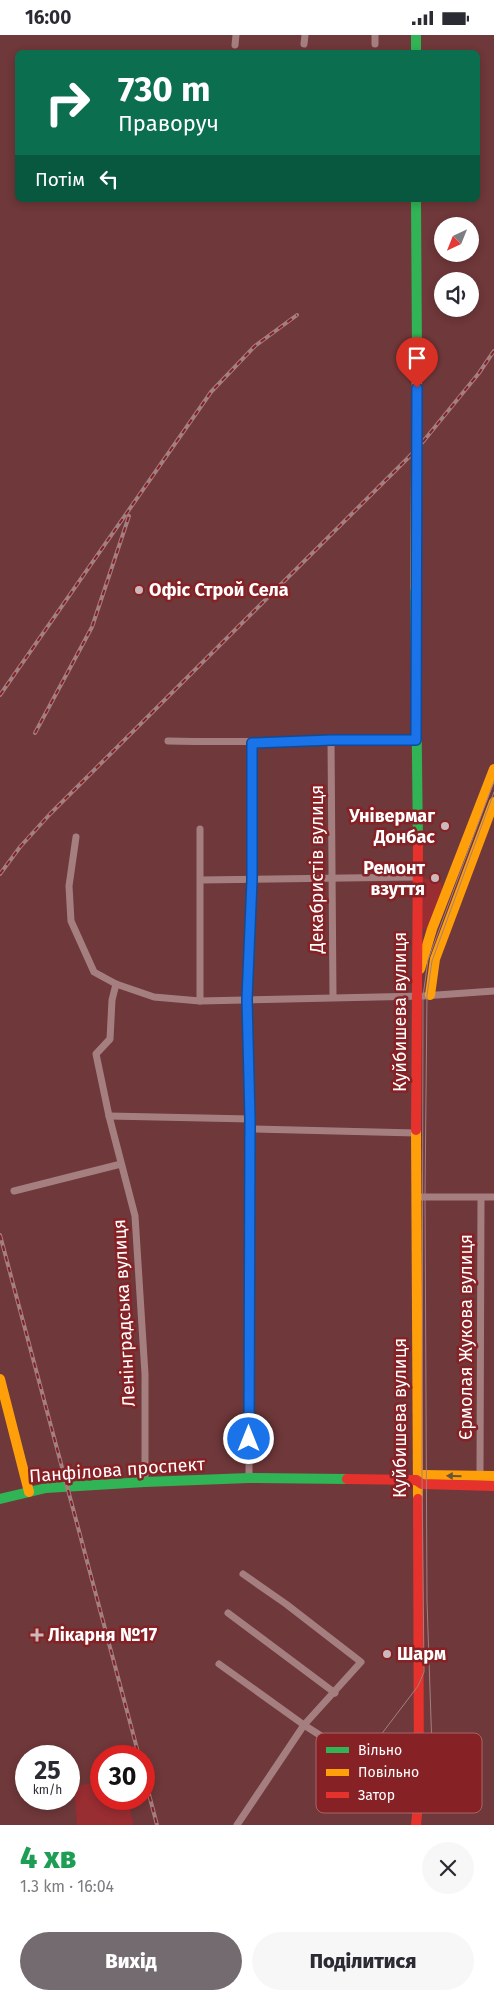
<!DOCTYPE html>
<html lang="uk">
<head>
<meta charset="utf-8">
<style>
  :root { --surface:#fff; --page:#f7f7f7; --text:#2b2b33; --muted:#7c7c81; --accent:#746b70 }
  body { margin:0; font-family:"Fira Sans",sans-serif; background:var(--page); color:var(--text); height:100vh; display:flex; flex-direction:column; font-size:19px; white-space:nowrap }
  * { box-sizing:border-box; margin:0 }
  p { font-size:16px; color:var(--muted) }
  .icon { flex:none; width:28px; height:28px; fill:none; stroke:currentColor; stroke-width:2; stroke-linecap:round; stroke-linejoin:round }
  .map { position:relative; height:1790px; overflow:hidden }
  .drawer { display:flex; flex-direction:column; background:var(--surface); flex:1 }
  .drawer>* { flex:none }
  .banner { position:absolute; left:15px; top:15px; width:465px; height:152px; border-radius:8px; box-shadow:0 2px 8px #0003; background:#0b6e4f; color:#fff; overflow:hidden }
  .needle { width:32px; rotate:223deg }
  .controls { position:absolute; left:434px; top:182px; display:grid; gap:10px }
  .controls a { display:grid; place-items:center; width:45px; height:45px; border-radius:50%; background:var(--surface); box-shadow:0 2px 8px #0003; font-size:25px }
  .speed { position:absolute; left:15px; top:1710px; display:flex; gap:10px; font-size:25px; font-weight:700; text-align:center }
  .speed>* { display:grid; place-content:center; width:65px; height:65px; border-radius:50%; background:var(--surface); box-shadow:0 2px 8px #0003; line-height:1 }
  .speed small { font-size:12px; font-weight:400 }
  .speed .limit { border:8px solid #d22; background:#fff; color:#111 }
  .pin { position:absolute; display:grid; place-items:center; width:42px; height:42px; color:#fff; margin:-51px -21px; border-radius:50% 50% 50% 0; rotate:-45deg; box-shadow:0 0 5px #0007 }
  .pin .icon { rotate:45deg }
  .me { position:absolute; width:55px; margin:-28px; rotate:0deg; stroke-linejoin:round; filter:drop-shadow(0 0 4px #0008) }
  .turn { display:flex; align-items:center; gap:18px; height:105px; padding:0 20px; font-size:22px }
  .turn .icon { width:65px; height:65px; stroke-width:2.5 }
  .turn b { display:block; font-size:35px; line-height:42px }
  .then { display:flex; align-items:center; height:48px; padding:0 20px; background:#0003; gap:10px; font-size:19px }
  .round { display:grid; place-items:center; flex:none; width:52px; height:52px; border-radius:26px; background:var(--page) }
  .overview { display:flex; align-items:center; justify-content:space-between; height:85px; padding:0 20px }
  h1 { font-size:30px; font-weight:800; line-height:38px; color:#1e9e55 }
  .primary-button { display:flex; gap:10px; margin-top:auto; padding:10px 20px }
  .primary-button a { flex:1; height:58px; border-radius:30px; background:var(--accent); color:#fff; font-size:20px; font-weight:800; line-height:58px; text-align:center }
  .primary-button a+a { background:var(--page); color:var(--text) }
  .status { display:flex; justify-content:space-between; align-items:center; height:35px; padding:0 25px; background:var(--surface); direction:ltr }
  .status svg { height:14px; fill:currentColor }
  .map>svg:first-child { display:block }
  .green { fill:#982d32 }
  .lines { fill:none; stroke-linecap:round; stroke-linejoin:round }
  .street { stroke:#a57f80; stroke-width:7 }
  .fast { stroke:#30b455; stroke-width:10 }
  .slow { stroke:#ff9f0a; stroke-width:10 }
  .jam { stroke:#e5322d; stroke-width:10 }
  .tram { stroke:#a47f81; stroke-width:1 }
  .rail-casing { stroke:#a47f81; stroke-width:4 }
  .rail { stroke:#862125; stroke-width:2; stroke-dasharray:5.5; stroke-linecap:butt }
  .oneway { fill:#685436 }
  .route-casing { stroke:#114b97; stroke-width:12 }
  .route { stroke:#1a73e8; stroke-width:9 }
  .poi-dot { fill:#cdb9ba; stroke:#862125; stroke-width:2 }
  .labels { text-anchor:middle; stroke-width:5; stroke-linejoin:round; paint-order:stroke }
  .poi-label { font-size:18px; font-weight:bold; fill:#fff; stroke:#862125; text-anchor:start }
  .street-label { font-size:18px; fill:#fff; stroke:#862125 }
  .key { fill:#862125; stroke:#aa6466; stroke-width:1 }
  .key-label { font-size:14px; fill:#fff }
</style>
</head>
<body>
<div class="status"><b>16:00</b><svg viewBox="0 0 49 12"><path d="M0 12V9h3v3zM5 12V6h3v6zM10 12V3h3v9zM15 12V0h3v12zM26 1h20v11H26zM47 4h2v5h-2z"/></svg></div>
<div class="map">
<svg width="494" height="1790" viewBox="0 0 494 1790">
  <rect width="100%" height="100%" fill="#6f383a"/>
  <!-- green -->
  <g class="green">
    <path d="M423,843C427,844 435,844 439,846C449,851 432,887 429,895L422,894Z"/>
    <polygon points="101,1747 101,1764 127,1764 134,1790 77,1790 74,1751"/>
  </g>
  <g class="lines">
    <!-- street -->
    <g class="street">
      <polyline points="304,9 305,0"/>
      <polyline points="375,9 375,0"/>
      <polyline points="235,10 236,0"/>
      <polyline points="331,705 333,962"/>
      <path d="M168,706C251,708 333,705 416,705"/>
      <polyline points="76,802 69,851 71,886 94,937 116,949 154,962 200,966 200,794"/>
      <polyline points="201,845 418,842"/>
      <polyline points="116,949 112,965 110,1004 96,1019 109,1081 135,1181 145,1339 145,1447"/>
      <polyline points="200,966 423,961 494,956"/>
      <polyline points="109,1081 250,1084"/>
      <polyline points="250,1094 416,1098"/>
      <polyline points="14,1156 121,1129"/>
      <polyline points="416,1162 494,1162"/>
      <polyline points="480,1441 481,1163"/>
      <polyline points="249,1443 250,1084 247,964 252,845 251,708"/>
      <polyline points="228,1578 335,1658"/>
      <polyline points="219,1629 304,1690 361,1627 286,1569 243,1539"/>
      <polyline points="237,1790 304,1690 404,1754 419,1759"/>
    </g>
    <!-- fast -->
    <g class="fast">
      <polyline points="416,0 416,18"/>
      <polyline points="416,165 417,319"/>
      <polyline points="415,553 418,810"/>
      <polyline points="0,1464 46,1453 145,1447 249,1443 347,1444"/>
    </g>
    <!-- slow -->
    <g class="slow">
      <polyline points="415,553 417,319"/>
      <polyline points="420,934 432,894 494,734"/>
      <polyline points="430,960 435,924 494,767"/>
      <polyline points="416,1095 418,1464"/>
      <polyline points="0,1344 29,1457"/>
      <polyline points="416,1445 422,1440 494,1441"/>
    </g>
    <!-- jam -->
    <g class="jam">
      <polyline points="416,1095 418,810"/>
      <polyline points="347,1444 416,1445"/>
      <polyline points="416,1445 422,1449 494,1451"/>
      <polyline points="416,1790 419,1759 418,1464"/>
    </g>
    <!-- tram -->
    <path class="tram" d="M494,746L428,925L423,961L422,1440L424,1637L418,1651L377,1705L373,1724C394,1751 405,1746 430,1726L432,1714L427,1566L425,1161L427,960L432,926L494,757"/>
    <!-- rail casing -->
    <g class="rail-casing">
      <g id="rail">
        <polyline points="0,660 211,357 255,311 297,280"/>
        <polyline points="35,698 92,592 129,481"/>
        <polyline points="0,839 20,812 50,779 417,414 479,338 494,316"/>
        <polyline points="0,1200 139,1721"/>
        <polyline points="144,1740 157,1790"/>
      </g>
    </g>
    <!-- rail -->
    <use href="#rail" class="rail"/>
  </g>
  <!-- one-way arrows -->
  <defs><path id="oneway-solid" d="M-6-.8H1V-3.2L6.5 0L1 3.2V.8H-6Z" transform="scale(1.25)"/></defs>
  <use class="oneway" href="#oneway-solid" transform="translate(454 1441) rotate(-179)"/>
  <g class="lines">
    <!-- route casing -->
    <g class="route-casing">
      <polyline id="route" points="249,1404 250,1084 247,964 252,845 252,708 331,705 416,705 417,353"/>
    </g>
    <!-- route -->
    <use href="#route" class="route"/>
  </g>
  <!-- markers -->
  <g class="poi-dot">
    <circle cx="139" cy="555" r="5"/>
    <circle cx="445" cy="791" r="5"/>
    <circle cx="435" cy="843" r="5"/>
    <path d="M34.5 1592.5h5v5h5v5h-5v5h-5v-5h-5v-5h5z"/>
    <circle cx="387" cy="1619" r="5"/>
  </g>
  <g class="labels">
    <!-- poi labels -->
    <g class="poi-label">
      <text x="149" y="561">Офіс Строй Села</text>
      <text x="435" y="787" text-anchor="end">Універмаг<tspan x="435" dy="21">Донбас</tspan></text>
      <text x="425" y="839" text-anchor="end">Ремонт<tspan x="425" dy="21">взуття</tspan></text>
      <text x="48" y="1606">Лікарня №17</text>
      <text x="397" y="1625">Шарм</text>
    </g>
    <!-- street labels -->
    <g class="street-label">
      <text transform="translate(317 834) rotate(-90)" y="6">Декабристів вулиця</text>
      <text transform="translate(400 977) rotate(-90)" y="6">Куйбишева вулиця</text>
      <text transform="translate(124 1278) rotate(-93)" y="6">Ленінградська вулиця</text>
      <text transform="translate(466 1302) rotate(-90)" y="6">Єрмолая Жукова вулиця</text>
      <text transform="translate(400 1383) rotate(-90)" y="6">Куйбишева вулиця</text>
      <text transform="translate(117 1435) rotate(-4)" y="6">Панфілова проспект</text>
    </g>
  </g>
  <!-- legend -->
  <rect x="316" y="1698" width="166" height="80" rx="8" class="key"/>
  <rect x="326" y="1712" width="23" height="6" fill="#30b455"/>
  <rect x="326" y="1734" width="23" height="7" fill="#ff9f0a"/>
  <rect x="326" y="1757" width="23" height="6" fill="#e5322d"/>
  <g class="key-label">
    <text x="358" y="1720">Вільно</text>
    <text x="358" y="1742">Повільно</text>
    <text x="358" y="1765">Затор</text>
  </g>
</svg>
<div class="controls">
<a><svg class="needle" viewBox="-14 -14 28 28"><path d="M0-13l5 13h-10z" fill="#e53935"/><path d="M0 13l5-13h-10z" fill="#7c7c81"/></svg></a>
<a><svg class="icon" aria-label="sound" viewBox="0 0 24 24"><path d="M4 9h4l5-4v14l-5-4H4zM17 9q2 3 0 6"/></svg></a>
</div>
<div class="speed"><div>25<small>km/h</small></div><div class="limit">30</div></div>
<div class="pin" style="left:417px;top:353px;background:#d93025"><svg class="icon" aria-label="arrive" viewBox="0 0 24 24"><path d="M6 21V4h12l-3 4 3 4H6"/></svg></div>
<svg class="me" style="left:249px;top:1404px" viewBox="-20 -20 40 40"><circle r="17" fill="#1a73e8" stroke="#fff" stroke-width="3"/><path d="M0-11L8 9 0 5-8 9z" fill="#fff"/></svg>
<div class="banner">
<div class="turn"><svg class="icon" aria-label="right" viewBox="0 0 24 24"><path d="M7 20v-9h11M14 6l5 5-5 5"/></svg><div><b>730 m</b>Праворуч</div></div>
<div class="then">Потім<svg class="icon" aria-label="left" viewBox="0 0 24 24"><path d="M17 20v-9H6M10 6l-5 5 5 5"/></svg></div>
</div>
</div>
<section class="drawer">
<div class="overview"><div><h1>4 хв</h1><p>1.3 km · 16:04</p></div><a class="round"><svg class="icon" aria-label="close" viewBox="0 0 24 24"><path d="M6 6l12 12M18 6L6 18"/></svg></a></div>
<div class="primary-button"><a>Вихід</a><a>Поділитися</a></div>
</section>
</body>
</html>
